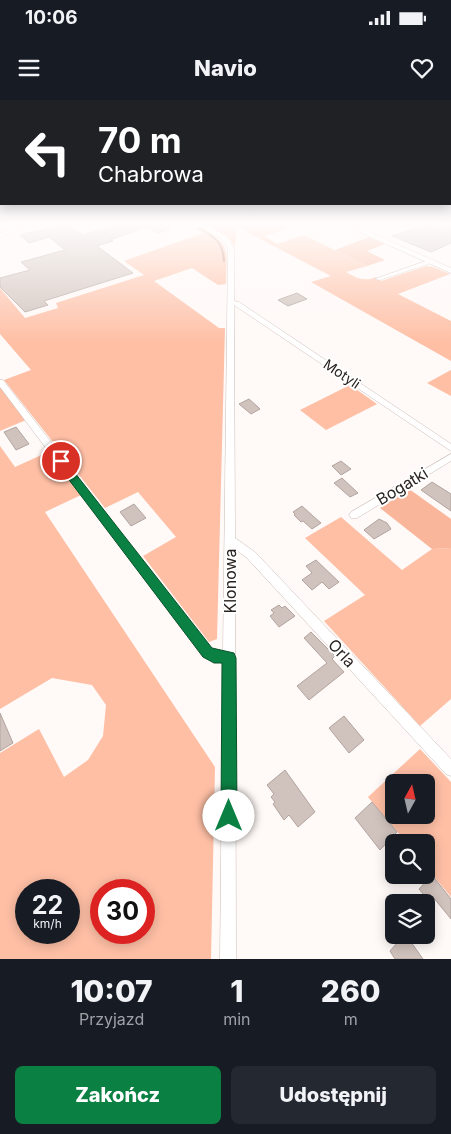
<!DOCTYPE html>
<html lang="pl">
<head>
<meta charset="utf-8">
<style>
  :root { --surface:#171b24; --page:#242831; --text:#f1f3f6; --muted:#9ea1a6; --accent:#0b8043 }
  body { margin:0; font-family:Inter,sans-serif; background:var(--page); color:var(--text); height:100vh; display:flex; flex-direction:column; font-size:19px; white-space:nowrap }
  * { box-sizing:border-box; margin:0 }
  p { font-size:16px; color:var(--muted) }
  .icon { flex:none; width:28px; height:28px; fill:none; stroke:currentColor; stroke-width:2; stroke-linecap:round; stroke-linejoin:round }
  .map { position:relative; height:859px; overflow:hidden }
  .side { display:flex; flex-direction:column; background:var(--surface); flex:1 }
  .side>* { flex:none }
  .guide { position:absolute; left:0px; top:0px; width:451px; height:105px; box-shadow:0 2px 12px #0003; background:#202124; color:#fff; overflow:hidden }
  .needle { width:32px; rotate:8deg }
  .tools { position:absolute; left:385px; top:674px; display:grid; gap:10px }
  .tools a { display:grid; place-items:center; width:50px; height:50px; border-radius:8px; background:var(--surface); box-shadow:0 2px 12px #0003; font-size:25px }
  .speed { position:absolute; left:15px; top:779px; display:flex; gap:10px; font-size:25px; font-weight:700; text-align:center }
  .speed>* { display:grid; place-content:center; width:65px; height:65px; border-radius:50%; background:var(--surface); box-shadow:0 2px 12px #0003; line-height:1 }
  .speed small { font-size:12px; font-weight:400 }
  .speed .limit { border:8px solid #d22; background:#fff; color:#111 }
  .pin { position:absolute; display:grid; place-items:center; width:42px; height:42px; color:#fff; margin:-21px; border:2px solid #fff; border-radius:50%; box-shadow:0 1px 5px #0007 }
  .me { position:absolute; width:55px; margin:-28px; rotate:0deg; stroke-linejoin:round; filter:drop-shadow(0 0 4px #0008) }
  .turn { display:flex; align-items:center; gap:18px; height:105px; padding:0 15px; font-size:22px }
  .turn .icon { width:65px; height:65px; stroke-width:2.5 }
  .turn b { display:block; font-size:35px; line-height:42px }
  .eta { display:flex; justify-content:space-evenly; align-items:center; height:85px; text-align:center }
  .eta b { font-size:30px; font-weight:800; line-height:35px }
  .action { display:flex; gap:10px; margin-top:auto; padding:10px 15px }
  .action a { flex:1; height:58px; border-radius:8px; background:var(--accent); color:#fff; font-size:20px; font-weight:800; line-height:58px; text-align:center }
  .action a+a { background:var(--page); color:var(--text) }
  .status { display:flex; justify-content:space-between; align-items:center; height:35px; padding:0 25px; background:var(--surface); direction:ltr }
  .status svg { height:14px; fill:currentColor }
  header { display:flex; justify-content:space-between; align-items:center; height:65px; padding:0 15px; background:var(--surface); font-size:22px; font-weight:800 }
  .map>svg:first-child { display:block }
  .green { fill:#febfa5; fill-rule:evenodd }
  .forest { fill:#fab69a }
  .lines { fill:none; stroke-linecap:round; stroke-linejoin:round }
  .stream { stroke:#bb7f66; stroke-width:2 }
  .building { fill:#d0c2bc; stroke:#b2a49f }
  .street-casing { stroke:#c9bbb5; stroke-width:1 }
  .secondary-casing { stroke:#c9bbb5; stroke-width:1 }
  .highway-casing { stroke:#c9bbb5; stroke-width:1 }
  .street { fill:#fff; fill-rule:evenodd }
  .secondary { fill:#fff; fill-rule:evenodd }
  .highway { fill:#fff; fill-rule:evenodd }
  .route { fill:#0b8043; stroke:#07532c }
  .labels { text-anchor:middle; stroke-width:4; stroke-linejoin:round; paint-order:stroke }
  .far-street-label { font-size:14px; fill:#292321; stroke:#fff }
  .street-label { font-size:16px; fill:#292321; stroke:#fff }
</style>
</head>
<body>
<div class="status"><b>10:06</b><svg viewBox="0 0 49 12"><path d="M0 12V9h3v3zM5 12V6h3v6zM10 12V3h3v9zM15 12V0h3v12zM26 1h20v11H26zM47 4h2v5h-2z"/></svg></div>
<header><svg class="icon" aria-label="menu" viewBox="0 0 24 24"><path d="M4 6h16M4 12h16M4 18h16"/></svg>Navio<svg class="icon" aria-label="heart" viewBox="0 0 24 24"><path d="M12 20l-8-8c-3-5 5-10 8-4 3-6 11-1 8 4z"/></svg></header>
<div class="map">
<svg width="451" height="859" viewBox="0 0 451 859">
  <rect width="100%" height="100%" fill="#fff9f7"/>
  <!-- green -->
  <g class="green">
    <path d="M210,123H280L290,128L264,136L277,144L304,135L367,166L346,172C356,178 364,182 376,177L381,181L426,166L433,167L450,174L398,194L451,221V261L311,182L331,176L237,127L235,147L227,136L207,126Z"/>
    <path d="M199,127C233,145 226,150 226,184L218,185L192,168L154,181L219,228H225L217,539L209,542L143,456L176,437L138,392L105,408L4,280L31,270L0,234V188L25,218L58,208L56,203L144,175L124,161L203,133L194,128Z"/>
    <polygon points="451,270 451,296 427,283"/>
    <polygon points="350,285 377,304 326,330 300,310"/>
    <polygon points="0,286 26,320 0,331"/>
    <path d="M0,346L15,367L48,352L81,395L45,412L215,667L211,859H0V653L39,629L64,677L88,660L103,636L106,605L92,585L52,578L0,609ZM26,790H69V832H26ZM101,790H144V832H101Z"/>
    <polygon points="341,417 402,470 432,449 451,448 451,599 420,626 324,521 365,495 305,438"/>
    <path d="M420,649L451,682V797L426,767V742H406L368,697ZM394,682H426V715H394Z"/>
  </g>
  <!-- forest -->
  <g class="forest">
    <polygon points="369,137 385,144 367,151 385,160 367,166 335,150"/>
    <polygon points="409,389 451,419 451,448 432,449 380,408"/>
  </g>
  <g class="lines">
    <!-- stream -->
    <g class="stream">
      <polyline points="186,123 191,125"/>
      <path d="M198,128C214,136 223,142 224,161"/>
    </g>
  </g>
  <!-- building -->
  <g class="building">
    <polygon points="67,123 83,135 122,123 159,123 170,129 158,133 147,127 110,140 113,141 97,146 133,173 44,201 48,205 25,212 0,187 0,178 30,170 21,162 65,150 49,137 29,143 20,135"/>
    <polygon points="451,123 451,143 431,152 392,136 427,124 437,128"/>
    <polygon points="297,193 307,199 288,206 278,200"/>
    <polygon points="249,299 258,307 260,309 251,314 239,304"/>
    <polygon points="16,327 29,344 16,350 4,332"/>
    <polygon points="341,361 351,369 341,375 332,366"/>
    <polygon points="342,378 358,393 350,397 334,383"/>
    <polygon points="432,382 451,394 451,411 421,390"/>
    <polygon points="134,404 146,418 131,426 120,412"/>
    <polygon points="302,406 313,416 321,423 312,429 303,421 301,422 294,415 295,414 293,412"/>
    <polygon points="379,419 387,423 391,429 374,439 364,430"/>
    <polygon points="316,460 339,482 329,489 322,482 312,490 302,480 312,473 306,466"/>
    <polygon points="279,505 282,508 285,506 295,516 279,527 270,516 274,513 271,510"/>
    <polygon points="311,532 335,556 332,559 344,572 309,600 297,586 327,563 304,538"/>
    <polygon points="0,613 13,643 0,651"/>
    <polygon points="344,616 364,640 349,653 329,628"/>
    <polygon points="285,670 315,712 298,727 289,715 284,720 273,704 275,702 271,697 274,694 267,685"/>
    <polygon points="372,702 397,732 380,750 355,718"/>
    <polygon points="432,775 451,799 451,819 433,797 429,801 419,789"/>
    <polygon points="404,835 406,835 423,859 395,859 390,851"/>
  </g>
  <g class="lines">
    <!-- street casing -->
    <g class="street-casing">
      <g id="street">
        <path d="M193,123C209,123 227,134 234,149V201L239,202L451,344V351L234,205L235,438L255,452L451,659V676L446,674L247,458L235,449L236,859H220L223,563L214,562L203,557L0,287V280H3L211,549L223,552L228,149C222,133 205,132 193,123Z"/>
        <polygon points="429,160 432,162 431,163 380,180 375,179"/>
        <polygon points="451,354 451,361 357,418 351,418 349,415 351,412"/>
      </g>
    </g>
    <!-- secondary casing -->
    <g class="secondary-casing">
      <g id="secondary">
        <polygon points="24,123 34,123 0,138 0,133"/>
        <polygon points="340,123 349,123 451,168 451,173"/>
      </g>
    </g>
    <!-- highway casing -->
    <g class="highway-casing">
      <polygon id="highway" points="0,123 10,123 0,128"/>
    </g>
    <!-- street -->
    <use href="#street" class="street"/>
    <!-- secondary -->
    <use href="#secondary" class="secondary"/>
    <!-- highway -->
    <use href="#highway" class="highway"/>
  </g>
  <!-- sky -->
  <linearGradient id="sky" x2="0" y2="1"><stop stop-color="#afaec0"/><stop offset="0.51" stop-color="#fffcfb"/><stop offset="1" stop-color="#fffcfb" stop-opacity="0"/></linearGradient>
  <rect width="451" height="243" fill="url(#sky)"/>
  <!-- route -->
  <polygon class="route" points="61,358 64,359 212,548 234,553 236,558 237,716 235,722 229,725 223,722 221,716 222,563 214,563 203,557 57,364 56,361"/>
  <g class="labels">
    <!-- far-street labels -->
    <g class="far-street-label">
      <text transform="translate(342 274) rotate(34)" y="5">Motyli</text>
    </g>
    <!-- street labels -->
    <g class="street-label">
      <text transform="translate(402 386) rotate(-31)" y="6">Bogatki</text>
      <text transform="translate(230 481) rotate(-90)" y="6">Klonowa</text>
      <text transform="translate(342 553) rotate(47)" y="6">Orla</text>
    </g>
  </g>
</svg>
<div class="tools">
<a><svg class="needle" viewBox="-14 -14 28 28"><path d="M0-13l5 13h-10z" fill="#e53935"/><path d="M0 13l5-13h-10z" fill="#9ea1a6"/></svg></a>
<a><svg class="icon" aria-label="search" viewBox="0 0 24 24"><circle cx="10" cy="10" r="6"/><path d="M15 15l6 6"/></svg></a>
<a><svg class="icon" aria-label="layers" viewBox="0 0 24 24"><path d="M12 4l9 5-9 5-9-5zM3 14l9 5 9-5"/></svg></a>
</div>
<div class="speed"><div>22<small>km/h</small></div><div class="limit">30</div></div>
<div class="pin" style="left:61px;top:361px;background:#d93025"><svg class="icon" aria-label="arrive" viewBox="0 0 24 24"><path d="M6 21V4h12l-3 4 3 4H6"/></svg></div>
<svg class="me" style="left:229px;top:716px" viewBox="-20 -20 40 40"><circle r="19" fill="#fff"/><path d="M0-13L10 11 0 6-10 11z" fill="#0b8043"/></svg>
<div class="guide">
<div class="turn"><svg class="icon" aria-label="left" viewBox="0 0 24 24"><path d="M17 20v-9H6M10 6l-5 5 5 5"/></svg><div><b>70 m</b>Chabrowa</div></div>
</div>
</div>
<section class="side">
<div class="eta">
<div><b>10:07</b><p>Przyjazd</p></div>
<div><b>1</b><p>min</p></div>
<div><b>260</b><p>m</p></div>
</div>
<div class="action"><a>Zakończ</a><a>Udostępnij</a></div>
</section>
</body>
</html>
